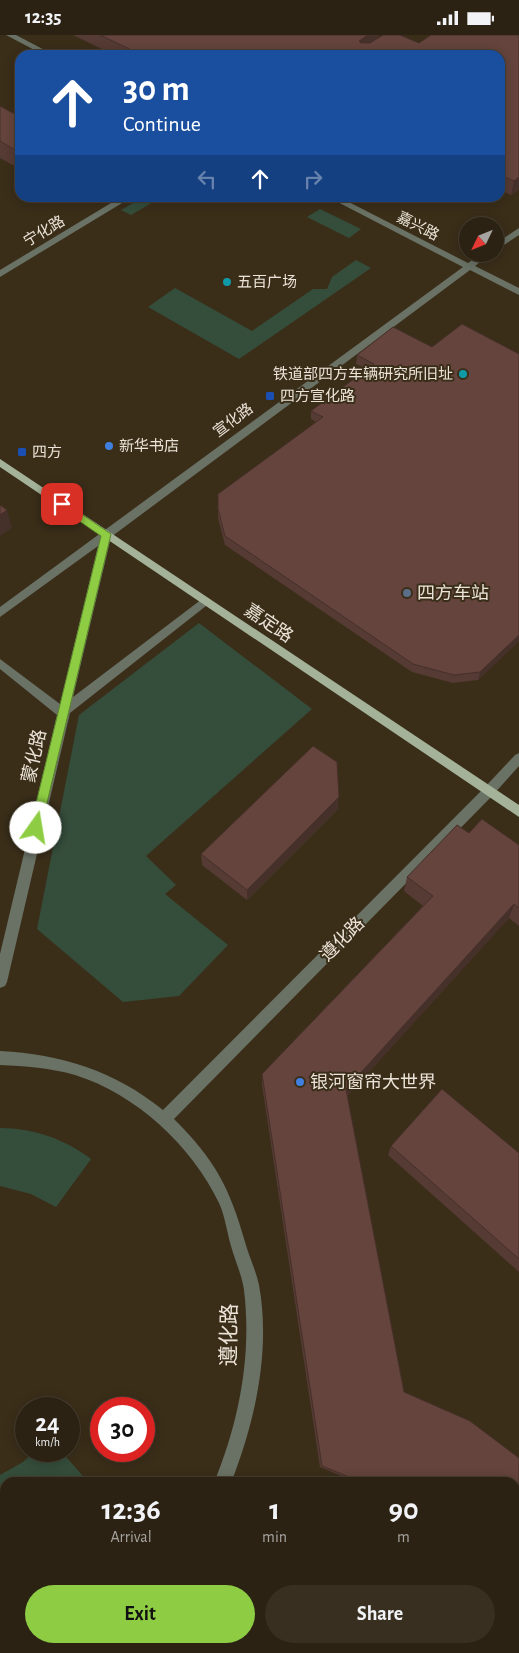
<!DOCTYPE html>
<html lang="en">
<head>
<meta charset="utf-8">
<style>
  :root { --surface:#2c2213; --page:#382f21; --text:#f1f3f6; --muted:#a6a4a0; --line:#483f33; --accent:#8ecd43 }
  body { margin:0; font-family:"Alegreya Sans","Noto Sans SC",sans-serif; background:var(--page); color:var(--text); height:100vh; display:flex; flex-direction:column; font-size:19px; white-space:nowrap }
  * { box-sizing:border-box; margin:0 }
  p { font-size:16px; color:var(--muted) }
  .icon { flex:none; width:28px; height:28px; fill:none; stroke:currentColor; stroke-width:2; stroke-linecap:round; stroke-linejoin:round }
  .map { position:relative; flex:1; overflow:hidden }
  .panel { position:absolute; left:0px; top:1442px; width:520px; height:176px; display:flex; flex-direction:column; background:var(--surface); border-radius:15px 15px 0 0; box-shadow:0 2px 12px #0003,0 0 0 1px var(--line) }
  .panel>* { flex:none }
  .top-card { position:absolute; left:15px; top:15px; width:490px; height:152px; border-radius:15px; box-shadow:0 2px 12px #0003,0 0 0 1px var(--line); background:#1a4fa0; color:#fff; overflow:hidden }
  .needle { width:32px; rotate:227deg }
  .controls { position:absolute; left:459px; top:182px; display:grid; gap:10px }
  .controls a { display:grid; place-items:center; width:45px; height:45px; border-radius:50%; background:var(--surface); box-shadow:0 2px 12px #0003,0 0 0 1px var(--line); font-size:25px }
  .speed { position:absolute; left:15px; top:1362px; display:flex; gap:10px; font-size:25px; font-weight:700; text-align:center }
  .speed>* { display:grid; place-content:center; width:65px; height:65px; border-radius:50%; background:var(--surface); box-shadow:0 2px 12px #0003,0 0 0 1px var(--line); line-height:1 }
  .speed small { font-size:12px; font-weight:400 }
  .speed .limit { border:8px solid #d22; background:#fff; color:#111 }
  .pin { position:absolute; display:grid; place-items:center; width:42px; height:42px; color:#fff; margin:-21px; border-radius:10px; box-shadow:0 2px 8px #0006 }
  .me { position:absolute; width:55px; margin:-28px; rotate:13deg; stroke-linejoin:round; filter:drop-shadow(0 0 4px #0008) }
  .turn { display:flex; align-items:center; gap:18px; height:105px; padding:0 25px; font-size:22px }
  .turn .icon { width:65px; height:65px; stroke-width:2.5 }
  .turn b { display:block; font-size:35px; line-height:42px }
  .lanes { display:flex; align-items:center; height:48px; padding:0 25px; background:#0003; justify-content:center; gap:25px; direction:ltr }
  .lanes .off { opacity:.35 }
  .eta { display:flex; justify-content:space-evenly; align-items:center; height:85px; text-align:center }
  .eta b { font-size:30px; font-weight:700; line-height:35px }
  .action { display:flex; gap:10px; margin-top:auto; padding:10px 25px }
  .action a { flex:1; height:58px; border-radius:30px; background:var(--accent); color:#111; font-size:20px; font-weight:700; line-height:58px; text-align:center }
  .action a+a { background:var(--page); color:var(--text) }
  .status { display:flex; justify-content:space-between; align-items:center; height:35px; padding:0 25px; background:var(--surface); direction:ltr }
  .status svg { height:14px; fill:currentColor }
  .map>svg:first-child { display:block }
  .green { fill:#354d3b }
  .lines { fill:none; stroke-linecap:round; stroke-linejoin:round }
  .minor { fill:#6a7165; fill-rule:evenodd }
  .major { fill:#a4b299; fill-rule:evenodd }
  .wall { fill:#563a34 }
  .shaded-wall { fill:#46302a }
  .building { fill:#64443c; stroke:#46302a }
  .route { fill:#8ecd43; stroke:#5c852c }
  .culture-dot { fill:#0f9aa8; stroke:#3a2e19; stroke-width:2 }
  .transit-dot { fill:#1a4fb4; stroke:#3a2e19; stroke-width:2 }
  .shop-dot { fill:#3f7fe0; stroke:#3a2e19; stroke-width:2 }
  .service-dot { fill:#5c6f8a; stroke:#3a2e19; stroke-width:2 }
  .labels { text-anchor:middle; stroke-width:4; stroke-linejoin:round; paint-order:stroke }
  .far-street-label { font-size:15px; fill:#ebe3d7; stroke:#3a2e19 }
  .far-poi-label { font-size:15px; fill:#ebe3d7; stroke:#3a2e19; text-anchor:start }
  .poi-label { font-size:18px; fill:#ebe3d7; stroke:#3a2e19; text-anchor:start }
  .street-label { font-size:18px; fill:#ebe3d7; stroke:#3a2e19 }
  .near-street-label { font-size:21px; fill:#ebe3d7; stroke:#3a2e19 }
</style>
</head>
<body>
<div class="status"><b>12:35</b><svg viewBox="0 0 49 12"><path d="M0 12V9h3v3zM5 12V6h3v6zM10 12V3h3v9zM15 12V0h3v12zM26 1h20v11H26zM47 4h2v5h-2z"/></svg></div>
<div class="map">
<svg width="519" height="1618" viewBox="0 0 519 1618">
  <rect width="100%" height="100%" fill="#3a2e19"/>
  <!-- green -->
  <g class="green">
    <polygon points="142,163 160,163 131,180 121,175"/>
    <polygon points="320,174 361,194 349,203 307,182"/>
    <polygon points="356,225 371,233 239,324 148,272 175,253 252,296 313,254 327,254 332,242"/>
    <polygon points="199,588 312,674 146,821 176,850 165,859 228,910 179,961 123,967 37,894 79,680"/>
    <path d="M0,1093C33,1093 65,1104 91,1124L56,1172L31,1159L0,1151Z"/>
    <polygon points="35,1416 61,1416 88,1447 5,1448 5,1520 0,1522 0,1440 23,1427"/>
  </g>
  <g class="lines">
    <!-- minor -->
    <g class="minor">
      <polygon points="6,0 16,0 54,20 44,20"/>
      <polygon points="121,162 132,162 0,242 0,235"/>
      <polygon points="328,162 339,162 468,228 481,219 490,219 475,231 519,253 519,260 470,235 111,502 73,662 202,564 210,564 211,567 70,678 7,947 5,951 0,953 0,919 57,680 0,634 0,624 60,669 98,511 0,582 0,572 463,232"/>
      <polygon points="519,193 519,200 495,216 495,209"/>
      <path d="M519,718V731L493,760L174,1084C215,1125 229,1151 245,1207C249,1221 256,1236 259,1250C271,1316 255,1387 231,1448H214C239,1387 252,1321 244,1255C242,1240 235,1226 231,1211C227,1197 225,1181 219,1168C192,1111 136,1059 75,1040C51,1033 25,1031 0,1030V1016C61,1019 115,1036 163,1075L485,752L515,720Z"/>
      <polygon points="63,1614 84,1614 82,1618 61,1618"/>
      <polygon points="316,1614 337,1614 339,1618 318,1618"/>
    </g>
    <!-- major -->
    <polygon class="major" points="0,424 519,770 519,782 0,432"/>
  </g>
  <!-- wall -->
  <g class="wall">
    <polygon points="73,0 379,0 379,2 419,8 519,0 519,155 511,160 500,155 500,20 114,20"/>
    <polygon points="0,71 20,82 20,134 0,123"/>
    <polygon points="393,292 519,606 478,645 453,648 412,637 225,510 218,483 218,474 316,387 311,384 311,376 367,334 356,329 357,320"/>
    <polygon points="338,774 247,865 202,830 201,819"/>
    <polygon points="469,798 519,810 519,891 509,883 347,1061 404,1357 519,1423 519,1556 515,1553 515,1448 358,1448 320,1432 262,1050 262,1039 423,871 404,856 407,842"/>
    <polygon points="391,1111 519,1118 519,1237 388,1120"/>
  </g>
  <!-- shaded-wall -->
  <g class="shaded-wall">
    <polygon points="368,0 379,0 379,6 358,20 359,6"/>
    <polygon points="519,142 519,155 511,160 514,146"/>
    <polygon points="7,475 12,493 0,501 0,480"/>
    <polygon points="519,600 519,606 478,645 480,637"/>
    <polygon points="339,762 338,774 247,865 247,855"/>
    <polygon points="514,869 509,883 344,1064 346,1054"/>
  </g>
  <!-- building -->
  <g class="building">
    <polygon points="100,0 368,0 359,6 361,8 370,8 383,0 400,0 419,8 431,0 519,0 519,142 514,146 500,140 500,20 142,20"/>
    <polygon points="0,71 20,82 20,118 0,106"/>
    <polygon points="462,289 519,319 519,600 480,637 454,640 413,629 225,501 218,474 218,459 323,382 311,376 374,329 357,320 393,292 432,312"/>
    <polygon points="0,470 7,475 0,480"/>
    <polygon points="313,711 337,727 339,762 247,855 201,819"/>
    <polygon points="482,784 519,810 519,873 514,869 346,1054 404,1357 470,1386 519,1423 519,1552 515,1549 515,1448 364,1448 322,1431 262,1039 433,861 407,842 457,790 469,798"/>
    <polygon points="442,1054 519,1118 519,1224 391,1111"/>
  </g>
  <!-- route -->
  <polygon class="route" points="62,466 111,499 41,793 36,798 30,793 101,501 59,472 58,469"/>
  <!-- markers -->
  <g class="culture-dot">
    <circle cx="227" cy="247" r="5"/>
    <circle cx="463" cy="339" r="5"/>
  </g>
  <g class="transit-dot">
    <rect x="265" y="356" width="10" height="10" rx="2.5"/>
    <rect x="17" y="412" width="10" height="10" rx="2.5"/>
  </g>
  <g class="shop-dot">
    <circle cx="109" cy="411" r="5"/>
    <circle cx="300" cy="1047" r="5"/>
  </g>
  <circle class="service-dot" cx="407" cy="558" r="5"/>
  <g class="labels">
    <!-- far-street labels -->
    <g class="far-street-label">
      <text transform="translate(418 191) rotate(27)" y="5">嘉兴路</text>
      <text transform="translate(44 196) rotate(-31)" y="5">宁化路</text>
      <text transform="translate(233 385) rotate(-37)" y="5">宣化路</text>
    </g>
    <!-- far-poi labels -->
    <g class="far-poi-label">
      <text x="237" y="252">五百广场</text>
      <text x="453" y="344" text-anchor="end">铁道部四方车辆研究所旧址</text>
      <text x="280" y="366">四方宣化路</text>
      <text x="119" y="416">新华书店</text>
      <text x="32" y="422">四方</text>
    </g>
    <!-- poi labels -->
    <g class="poi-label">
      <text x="417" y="564">四方车站</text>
      <text x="310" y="1053">银河窗帘大世界</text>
    </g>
    <!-- street labels -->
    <g class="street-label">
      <text transform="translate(269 588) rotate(34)" y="6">嘉定路</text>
      <text transform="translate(34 721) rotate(-77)" y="6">蒙化路</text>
      <text transform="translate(342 904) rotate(-45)" y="6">遵化路</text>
    </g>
    <!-- near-street labels -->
    <g class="near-street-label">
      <text transform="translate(229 1300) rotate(-89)" y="7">遵化路</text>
    </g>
  </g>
</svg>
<div class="controls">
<a><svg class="needle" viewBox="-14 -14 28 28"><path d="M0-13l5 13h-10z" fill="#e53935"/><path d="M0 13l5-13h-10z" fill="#a6a4a0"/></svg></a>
</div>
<div class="speed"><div>24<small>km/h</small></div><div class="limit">30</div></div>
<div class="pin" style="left:62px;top:469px;background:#d93025"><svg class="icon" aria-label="arrive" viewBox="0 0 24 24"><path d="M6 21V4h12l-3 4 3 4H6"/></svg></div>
<svg class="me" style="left:36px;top:793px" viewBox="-20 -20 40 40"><circle r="19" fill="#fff"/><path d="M0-13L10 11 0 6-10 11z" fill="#8ecd43"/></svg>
<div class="top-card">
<div class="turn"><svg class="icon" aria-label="ahead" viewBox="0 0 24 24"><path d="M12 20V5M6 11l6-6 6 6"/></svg><div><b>30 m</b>Continue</div></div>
<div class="lanes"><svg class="icon off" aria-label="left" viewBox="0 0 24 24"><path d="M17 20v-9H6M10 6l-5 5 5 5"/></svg><svg class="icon" aria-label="ahead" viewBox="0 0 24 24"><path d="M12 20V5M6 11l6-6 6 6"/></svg><svg class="icon off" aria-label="right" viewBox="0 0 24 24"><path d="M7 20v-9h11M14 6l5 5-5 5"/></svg></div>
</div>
<section class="panel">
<div class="eta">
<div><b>12:36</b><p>Arrival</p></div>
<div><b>1</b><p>min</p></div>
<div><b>90</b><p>m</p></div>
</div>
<div class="action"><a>Exit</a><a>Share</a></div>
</section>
</div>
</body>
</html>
